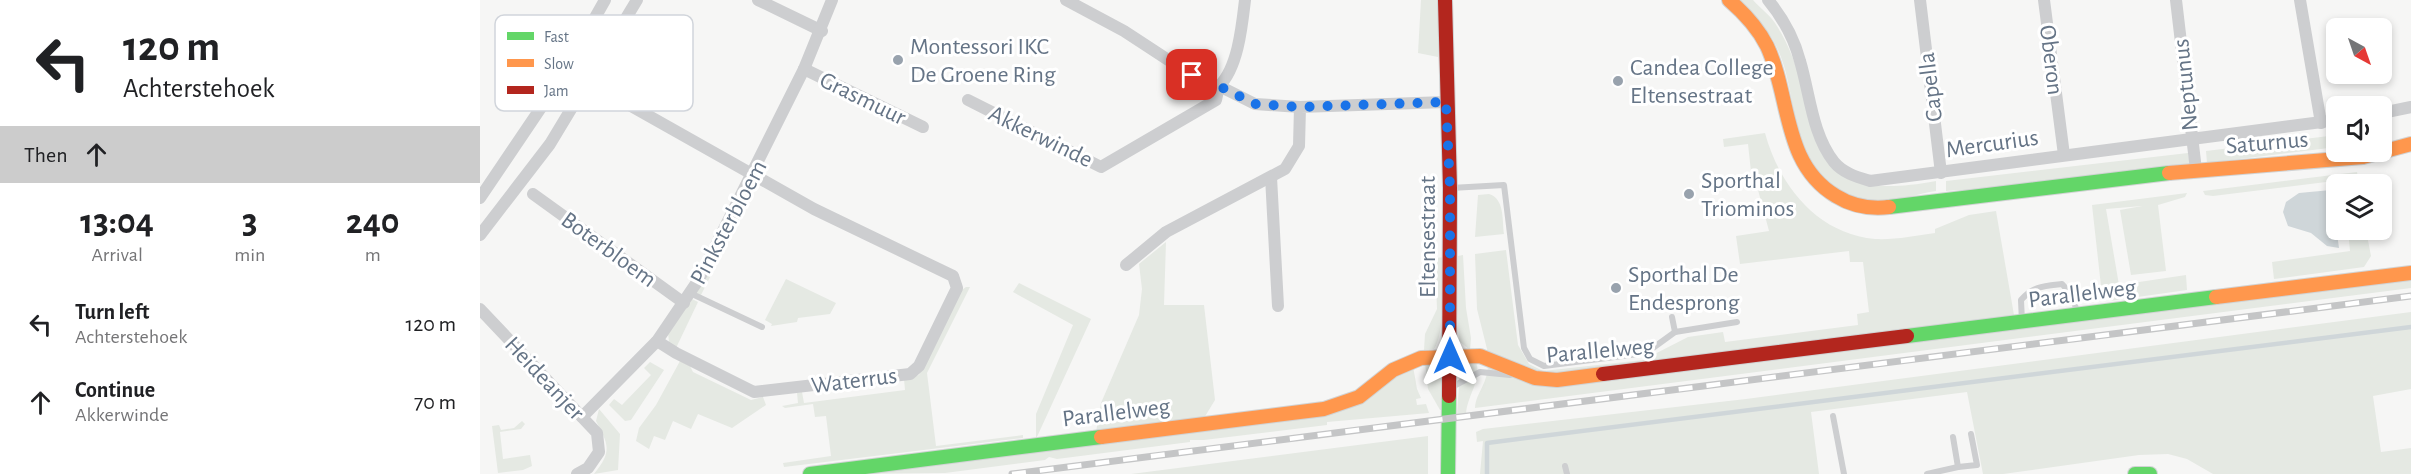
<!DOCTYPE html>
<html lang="en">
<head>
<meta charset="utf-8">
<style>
  :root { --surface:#fff; --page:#f2f2f2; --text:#202124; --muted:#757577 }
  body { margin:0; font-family:"Alegreya Sans",sans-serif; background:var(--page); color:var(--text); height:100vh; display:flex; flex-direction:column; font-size:22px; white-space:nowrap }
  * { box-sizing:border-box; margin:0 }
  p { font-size:20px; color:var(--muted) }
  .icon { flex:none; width:33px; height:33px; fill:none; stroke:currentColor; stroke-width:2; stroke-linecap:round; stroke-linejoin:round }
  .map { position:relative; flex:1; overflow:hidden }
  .sheet { display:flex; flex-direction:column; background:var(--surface); width:480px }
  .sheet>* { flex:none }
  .guide { background:#fff; color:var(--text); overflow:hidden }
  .needle { width:39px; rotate:140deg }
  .fabs { position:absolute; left:1846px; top:18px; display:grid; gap:12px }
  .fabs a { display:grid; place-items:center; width:66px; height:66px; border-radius:9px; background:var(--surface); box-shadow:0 3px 9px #0003; font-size:30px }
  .pin { position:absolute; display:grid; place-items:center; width:51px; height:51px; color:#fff; margin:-26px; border-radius:12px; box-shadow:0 3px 9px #0006 }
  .me { position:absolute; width:66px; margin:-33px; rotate:0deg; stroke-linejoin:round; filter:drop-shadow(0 0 4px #0008) }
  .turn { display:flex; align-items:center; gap:21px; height:126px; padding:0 24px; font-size:27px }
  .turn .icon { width:78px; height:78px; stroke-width:2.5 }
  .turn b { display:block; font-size:42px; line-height:51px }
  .then { display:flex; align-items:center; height:57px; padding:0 24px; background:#0003; gap:12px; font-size:22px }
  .eta { display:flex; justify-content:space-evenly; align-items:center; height:102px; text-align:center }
  .eta b { font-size:36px; font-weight:600; line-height:42px }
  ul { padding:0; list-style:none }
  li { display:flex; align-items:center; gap:18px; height:78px; padding:0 24px }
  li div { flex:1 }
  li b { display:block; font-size:22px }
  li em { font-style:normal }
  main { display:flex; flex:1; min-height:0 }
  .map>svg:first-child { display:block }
  .green { fill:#e5e9e3 }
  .water { fill:#cfd6d9 }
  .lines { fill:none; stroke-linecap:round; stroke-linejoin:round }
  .stream { stroke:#cfd6d9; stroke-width:4.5 }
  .fast-casing { stroke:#d1d3d4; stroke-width:16 }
  .slow-casing { stroke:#d1d3d4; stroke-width:16 }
  .jam-casing { stroke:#d1d3d4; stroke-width:16 }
  .lane { stroke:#cdced0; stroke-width:6 }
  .street { stroke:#cdced0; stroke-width:12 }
  .fast { stroke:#63d668; stroke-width:14 }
  .slow { stroke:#ff974d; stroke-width:14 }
  .jam { stroke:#b3261e; stroke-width:14 }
  .rail-casing { stroke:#c4c5c6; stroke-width:7 }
  .rail { stroke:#fff; stroke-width:4.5; stroke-dasharray:14; stroke-linecap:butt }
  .route { stroke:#1a73e8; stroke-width:10; stroke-dasharray:0 18 }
  .poi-dot { fill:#98a2ad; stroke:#fff; stroke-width:2 }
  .labels { text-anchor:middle; stroke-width:6; stroke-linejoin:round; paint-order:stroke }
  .poi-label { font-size:24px; fill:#657486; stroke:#fff; text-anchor:start }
  .street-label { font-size:24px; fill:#657486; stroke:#fff }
  .key { fill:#fff; stroke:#d1d5db; stroke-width:1.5 }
  .key-label { font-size:16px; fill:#657486 }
</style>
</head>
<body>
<main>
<section class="sheet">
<div class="guide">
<div class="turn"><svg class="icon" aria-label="left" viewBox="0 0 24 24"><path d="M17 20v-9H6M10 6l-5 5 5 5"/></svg><div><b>120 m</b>Achterstehoek</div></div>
<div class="then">Then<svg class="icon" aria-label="ahead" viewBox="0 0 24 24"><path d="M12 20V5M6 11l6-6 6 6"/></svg></div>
</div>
<div class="eta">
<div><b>13:04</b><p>Arrival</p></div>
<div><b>3</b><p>min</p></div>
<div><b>240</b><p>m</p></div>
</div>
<ul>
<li><svg class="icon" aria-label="left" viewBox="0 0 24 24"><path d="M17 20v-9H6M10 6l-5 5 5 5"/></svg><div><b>Turn left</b><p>Achterstehoek</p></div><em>120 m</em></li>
<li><svg class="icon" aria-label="ahead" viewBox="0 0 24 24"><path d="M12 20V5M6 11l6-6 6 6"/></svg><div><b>Continue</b><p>Akkerwinde</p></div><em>70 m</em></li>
</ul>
</section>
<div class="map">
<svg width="1931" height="474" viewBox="0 0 1931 474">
  <rect width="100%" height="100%" fill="#f6f6f5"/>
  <!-- green -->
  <g class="green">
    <polygon points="941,0 959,0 958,57 938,53"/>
    <path d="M1256,0H1273C1280,8 1289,14 1295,23C1352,109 1302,210 1456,181V191C1431,194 1409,207 1384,202C1377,201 1370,196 1363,193C1303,162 1322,90 1293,40C1284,24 1270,12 1256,0Z"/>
    <path d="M1285,133C1299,185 1337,234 1395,239C1414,240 1435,236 1455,233V229L1489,215L1516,211L1534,315L1074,377L1008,353L997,309L995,254L1026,250L1038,345L1049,364L1063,371L1163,360L1208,337L1243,332L1245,342L1378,325L1377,314L1389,312L1383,262H1370L1369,251L1260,264L1256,236L1289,231L1278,190H1273L1268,144L1244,147L1243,139Z"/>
    <polygon points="1857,135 1857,147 1727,163 1726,151"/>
    <polygon points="1708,153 1710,165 1488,193 1479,190 1466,191 1466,181"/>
    <polygon points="1877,172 1879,184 1863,184 1862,180 1733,196 1725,195 1723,191"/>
    <polygon points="269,190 273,192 221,295 216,293"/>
    <polygon points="1707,193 1705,197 1678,205 1686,271 1651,275 1640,210 1662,206 1626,209 1639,285 1706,275 1707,290 1629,301 1622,295 1612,205"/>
    <path d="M1009,194C1025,199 1022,220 1024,234L995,237L998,195Z"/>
    <polygon points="1868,230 1886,230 1891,256 1884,267 1794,279 1792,262 1870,251"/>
    <polygon points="686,242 684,305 724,305 735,400 724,418 616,432 621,403 659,315 662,289 659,264"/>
    <polygon points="983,255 986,308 991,338 990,350 979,341 977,312 978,256"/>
    <path d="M965,257C964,277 965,335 954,349L944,350L945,334L957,309L955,258Z"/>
    <path d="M1931,277V288L995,408C996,392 1007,386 1008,365L1047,380Z"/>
    <polygon points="306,279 356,303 350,314 318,318 317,322 291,326 292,324 285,320"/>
    <polygon points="539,283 611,319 556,439 556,414 593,325 533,292"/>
    <polygon points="486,287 490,287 447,373 456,446 543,435 543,438 304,467 303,463 351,456 346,416 335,417 333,404 305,408 302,406 318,403 317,393 322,392 324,403 425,390 424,379 439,375 479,292"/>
    <polygon points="212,299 218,302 196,348 189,342 188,333"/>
    <polygon points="1931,312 1931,389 1893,396 1901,452 1931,448 1931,474 1733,474 1707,459 1688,454 1659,455 1523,474 1503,474 1487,392 1331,412 1339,474 1000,474 1003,441 997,442 996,432 1003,429 1266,399"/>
    <polygon points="200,361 210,366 213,372 271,400 283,397 286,405 252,428 218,414 211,429 193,421 185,440 174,436 169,449 156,441 159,428 176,405"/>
    <path d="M995,361C1004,377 987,395 986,414L977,415L980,370L984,362Z"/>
    <polygon points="170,362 184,370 151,420 145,421 129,405 134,399 142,405 171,375 164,368"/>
    <polygon points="945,363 957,365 960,370 964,409 960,410 948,389"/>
    <polygon points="933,366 937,389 941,398 936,399 937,405 946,404 949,413 847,422 847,425 724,440 710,440 710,442 577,459 569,457 565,460 465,473 367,474 841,415"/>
    <path d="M119,409L140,434L138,470L114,474C133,451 128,444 116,421Z"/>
    <polygon points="42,421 45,424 41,429 20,432 23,459 50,455 52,466 43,470 18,473 12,426 19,425 21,430 34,428"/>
    <polygon points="948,436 948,474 651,474"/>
  </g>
  <!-- water -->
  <polygon class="water" points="1851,190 1859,248 1847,246 1831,233 1808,226 1803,212 1806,202 1819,193"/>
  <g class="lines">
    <!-- stream -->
    <polyline class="stream" points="1007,474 1007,443 1931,327"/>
    <!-- fast casing -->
    <g class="fast-casing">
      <g id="fast">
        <polyline points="1409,207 1689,173"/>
        <polyline points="1427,336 1736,297"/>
        <polyline points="330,474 621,437"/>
        <polyline points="968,474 969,396"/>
        <polyline points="1655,474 1670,474"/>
      </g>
    </g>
    <!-- slow casing -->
    <g class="slow-casing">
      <g id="slow">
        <path d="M1249,0C1264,13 1278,28 1287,46C1311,97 1302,164 1356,196C1372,206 1391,209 1409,207"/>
        <polyline points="1689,173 1883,157 1931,144"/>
        <polyline points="1736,297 1931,273"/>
        <polyline points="621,437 844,409 879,397 913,370 941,358 1000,356 1055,378 1077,380 1123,374"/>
      </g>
    </g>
    <!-- jam casing -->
    <g class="jam-casing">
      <g id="jam">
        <polyline points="965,0 970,188 969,396"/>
        <polyline points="1123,374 1427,336"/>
      </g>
    </g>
    <!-- lane -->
    <g class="lane">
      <polyline points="971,188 1024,185 1044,348 1050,359 1064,366 1166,353 1195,332 1257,322"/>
      <polyline points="210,293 282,327"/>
      <polyline points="1192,317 1195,332"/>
      <path d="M1542,322L1541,300C1553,286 1564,286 1582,284L1592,295L1597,312"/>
      <polyline points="970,388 1000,372 1030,375"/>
      <polyline points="1353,416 1364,474"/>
      <polyline points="1473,437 1478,467 1497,465 1491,434"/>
      <polyline points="1085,466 1087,474"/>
      <polyline points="1447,474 1478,467"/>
    </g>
    <!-- street -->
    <g class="street">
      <polyline points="278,0 342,31"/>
      <path d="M586,0L644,31L728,86H739C758,68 762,26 765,0"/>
      <path d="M1288,0C1303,18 1314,38 1320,61C1330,94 1332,134 1354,162C1363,173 1377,177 1390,181L1857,120"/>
      <polyline points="1440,0 1461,173"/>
      <polyline points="1564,0 1584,155"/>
      <polyline points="1696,0 1716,170"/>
      <polyline points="1820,0 1841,123"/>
      <polyline points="324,69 443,127"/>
      <polyline points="121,89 334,209 473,276 477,288 439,366 430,374 274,392 196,353 177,341"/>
      <polyline points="488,100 621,167 736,100 739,86 775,104 820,107"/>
      <polyline points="1902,113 1931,107"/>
      <polyline points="791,177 798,306"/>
      <polyline points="53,194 204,303"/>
      <polyline points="0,198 79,81 125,0"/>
      <polyline points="0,235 70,144 157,0"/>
      <polyline points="646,265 686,232 805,169 819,146 820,107 966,102"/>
      <polyline points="0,309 117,433 119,452 108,468 97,474"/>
      <polyline points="102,417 177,341 219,279 324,69 352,0"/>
    </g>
    <!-- fast -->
    <use href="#fast" class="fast"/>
    <!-- slow -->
    <use href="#slow" class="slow"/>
    <!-- jam -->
    <use href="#jam" class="jam"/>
    <!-- rail casing -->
    <g class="rail-casing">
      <polyline id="rail" points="532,474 1931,296"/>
    </g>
    <!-- rail -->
    <use href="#rail" class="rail"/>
  </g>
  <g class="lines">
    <!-- route -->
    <polyline class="route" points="712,75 728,87 739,86 775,104 820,107 966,102 970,188 970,356"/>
  </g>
  <!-- markers -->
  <g class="poi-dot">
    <circle cx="418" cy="60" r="6"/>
    <circle cx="1138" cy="81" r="6"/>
    <circle cx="1209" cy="194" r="6"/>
    <circle cx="1136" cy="288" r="6"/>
  </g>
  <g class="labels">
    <!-- poi labels -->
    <g class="poi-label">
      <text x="430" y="54">Montessori IKC<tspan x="430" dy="28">De Groene Ring</tspan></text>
      <text x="1150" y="75">Candea College<tspan x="1150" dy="28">Eltensestraat</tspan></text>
      <text x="1221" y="188">Sporthal<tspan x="1221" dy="28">Triominos</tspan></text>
      <text x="1148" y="282">Sporthal De<tspan x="1148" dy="28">Endesprong</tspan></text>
    </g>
    <!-- street labels -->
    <g class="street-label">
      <text transform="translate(1572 60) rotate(83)" y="8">Oberon</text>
      <text transform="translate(1705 85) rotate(-96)" y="8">Neptunus</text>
      <text transform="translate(1450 87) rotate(-97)" y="8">Capella</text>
      <text transform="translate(383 98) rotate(26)" y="8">Grasmuur</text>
      <text transform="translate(561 136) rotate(26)" y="8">Akkerwinde</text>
      <text transform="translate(1787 142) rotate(-5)" y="8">Saturnus</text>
      <text transform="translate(1512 143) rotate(-8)" y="8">Mercurius</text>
      <text transform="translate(248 222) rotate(-62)" y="8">Pinksterbloem</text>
      <text transform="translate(947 237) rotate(-90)" y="8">Eltensestraat</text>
      <text transform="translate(129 249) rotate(36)" y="8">Boterbloem</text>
      <text transform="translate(1602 293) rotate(-7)" y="8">Parallelweg</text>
      <text transform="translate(1120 350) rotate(-5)" y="8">Parallelweg</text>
      <text transform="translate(65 378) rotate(47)" y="8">Heideanjer</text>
      <text transform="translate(374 380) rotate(-7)" y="8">Waterrus</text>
      <text transform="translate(636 412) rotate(-7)" y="8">Parallelweg</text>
    </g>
  </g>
  <!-- legend -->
  <rect x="15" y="15" width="198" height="96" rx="9" class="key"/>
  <rect x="27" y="32" width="27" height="8" fill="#63d668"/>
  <rect x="27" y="59" width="27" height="8" fill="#ff974d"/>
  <rect x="27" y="86" width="27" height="8" fill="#b3261e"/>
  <g class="key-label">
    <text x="64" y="42">Fast</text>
    <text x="64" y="69">Slow</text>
    <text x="64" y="96">Jam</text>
  </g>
</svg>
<div class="fabs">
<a><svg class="needle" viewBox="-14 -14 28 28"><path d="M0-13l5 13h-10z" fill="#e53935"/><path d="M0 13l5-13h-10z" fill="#757577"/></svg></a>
<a><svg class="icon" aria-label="sound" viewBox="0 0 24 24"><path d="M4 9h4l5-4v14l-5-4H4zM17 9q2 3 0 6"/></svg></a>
<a><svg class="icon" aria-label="layers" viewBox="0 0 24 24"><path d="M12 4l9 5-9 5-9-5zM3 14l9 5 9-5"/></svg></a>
</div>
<div class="pin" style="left:712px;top:75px;background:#d93025"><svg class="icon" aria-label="arrive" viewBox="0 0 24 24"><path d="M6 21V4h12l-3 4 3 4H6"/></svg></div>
<svg class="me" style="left:970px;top:356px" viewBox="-20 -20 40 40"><path d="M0-17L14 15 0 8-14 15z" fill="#1a73e8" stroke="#fff" stroke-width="4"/></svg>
</div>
</main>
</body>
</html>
